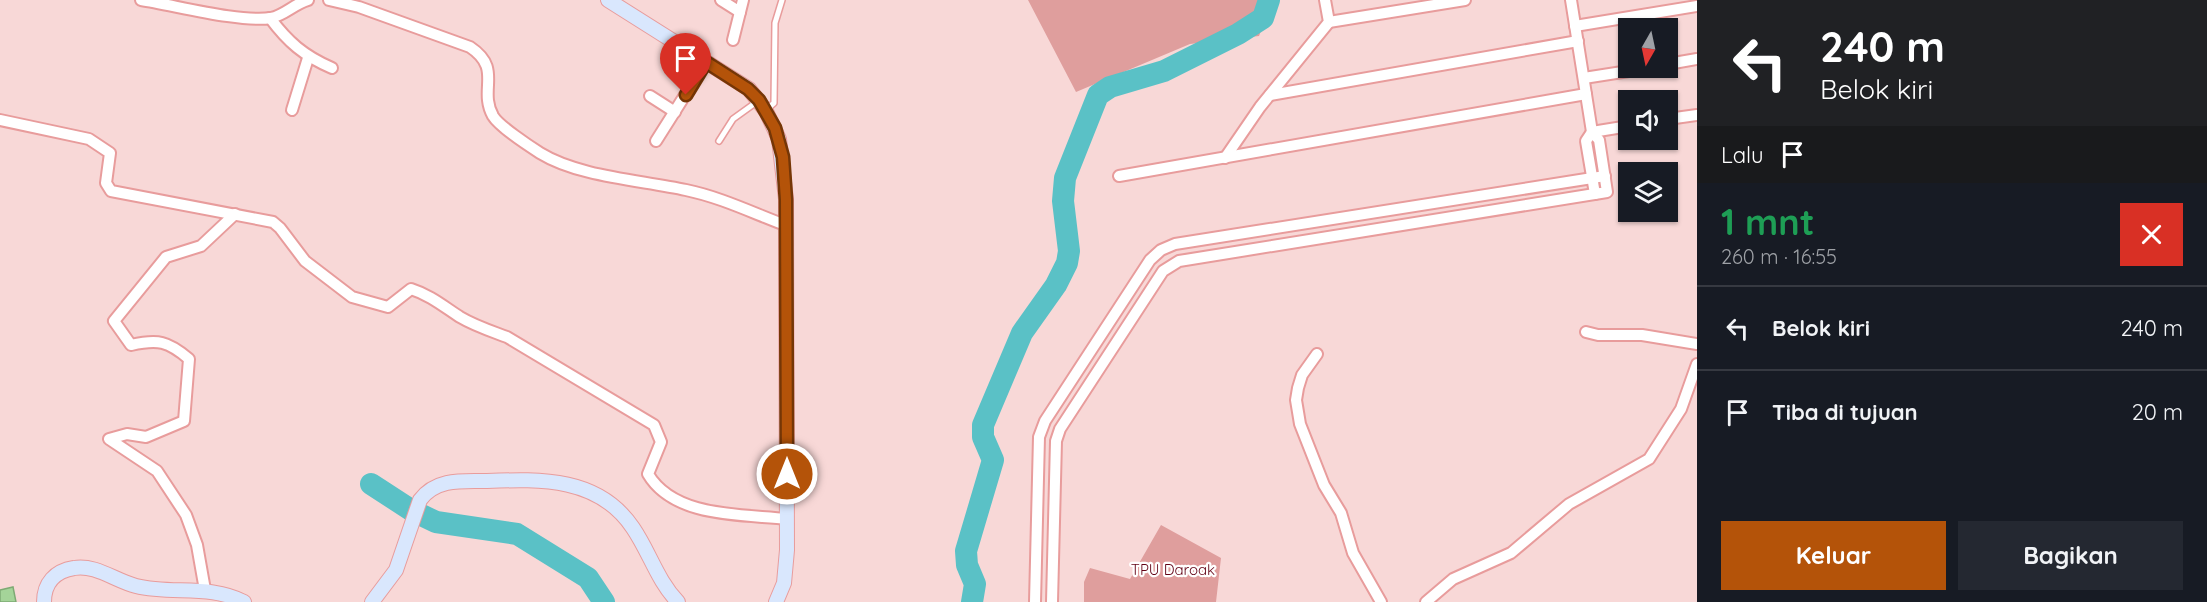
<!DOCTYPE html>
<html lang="id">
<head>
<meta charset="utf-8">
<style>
  :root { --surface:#171b24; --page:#242831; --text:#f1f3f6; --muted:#9ea1a6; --line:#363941; --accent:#b45309 }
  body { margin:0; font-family:Quicksand,sans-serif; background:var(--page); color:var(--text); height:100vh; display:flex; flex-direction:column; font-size:22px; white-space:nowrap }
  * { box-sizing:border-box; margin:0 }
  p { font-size:20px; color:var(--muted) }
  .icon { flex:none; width:33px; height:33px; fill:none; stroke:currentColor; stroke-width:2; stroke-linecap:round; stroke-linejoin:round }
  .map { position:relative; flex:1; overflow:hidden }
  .sheet { display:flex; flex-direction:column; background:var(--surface); width:510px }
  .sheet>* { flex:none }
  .top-card { background:#202124; color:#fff; overflow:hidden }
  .needle { width:39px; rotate:189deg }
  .controls { position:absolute; left:1618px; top:18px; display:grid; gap:12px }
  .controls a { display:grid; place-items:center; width:60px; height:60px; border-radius:0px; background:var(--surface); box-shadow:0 2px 4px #0004; font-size:30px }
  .pin { position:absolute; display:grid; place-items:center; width:51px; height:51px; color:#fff; margin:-62px -26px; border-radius:50% 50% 50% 0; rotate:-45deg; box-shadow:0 0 6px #0007 }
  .pin .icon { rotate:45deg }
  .me { position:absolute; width:66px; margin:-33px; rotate:0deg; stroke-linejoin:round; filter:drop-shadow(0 0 4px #0008) }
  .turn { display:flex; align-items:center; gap:21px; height:126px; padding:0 24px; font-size:27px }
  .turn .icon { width:78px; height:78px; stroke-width:2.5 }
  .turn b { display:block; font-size:42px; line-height:51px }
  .then { display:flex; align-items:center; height:57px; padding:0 24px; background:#0003; gap:12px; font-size:22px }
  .round { display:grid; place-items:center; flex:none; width:63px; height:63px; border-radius:0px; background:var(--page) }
  .head { display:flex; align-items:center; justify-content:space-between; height:102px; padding:0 24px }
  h1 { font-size:36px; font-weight:700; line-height:45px; color:#1e9e55 }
  .cta { display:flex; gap:12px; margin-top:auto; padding:12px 24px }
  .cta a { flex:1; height:69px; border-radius:0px; background:var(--accent); color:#fff; font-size:24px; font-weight:700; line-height:69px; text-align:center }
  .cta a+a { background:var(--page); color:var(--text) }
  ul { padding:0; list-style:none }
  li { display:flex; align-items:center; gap:18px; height:84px; padding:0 24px; border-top:2px solid var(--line) }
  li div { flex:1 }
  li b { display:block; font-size:22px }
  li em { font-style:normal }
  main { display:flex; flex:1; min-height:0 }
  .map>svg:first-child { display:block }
  .green { fill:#df9e9d }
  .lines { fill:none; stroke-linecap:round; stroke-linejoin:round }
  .river { stroke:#5ac1c6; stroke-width:22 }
  .building { fill:#a4d499; stroke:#7eaa74; stroke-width:1.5 }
  .lane-casing { stroke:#e89c9c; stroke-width:8 }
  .street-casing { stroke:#e89c9c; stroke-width:14 }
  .secondary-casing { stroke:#e89c9c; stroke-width:16 }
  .lane { stroke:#fff; stroke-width:5 }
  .street { stroke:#fff; stroke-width:10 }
  .secondary { stroke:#d9e7fd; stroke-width:14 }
  .route-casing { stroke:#753606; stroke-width:15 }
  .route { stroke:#b45309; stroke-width:10 }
  .labels { text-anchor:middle; stroke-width:4.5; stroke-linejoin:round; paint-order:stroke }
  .park-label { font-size:15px; fill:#620215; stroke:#fff }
</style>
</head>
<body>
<main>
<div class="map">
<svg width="1697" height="602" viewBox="0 0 1697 602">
  <rect width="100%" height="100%" fill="#f8d8d7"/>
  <!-- green -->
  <g class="green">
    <polygon points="1028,0 1273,0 1259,36 1190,44 1076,92"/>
    <polygon points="1161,525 1221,558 1216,602 1084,602 1084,582 1090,568 1130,579"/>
  </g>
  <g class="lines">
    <!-- river -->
    <g class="river">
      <polyline points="371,484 411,510 436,522 517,534 588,578 604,602"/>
      <polyline points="972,602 975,584 967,565 966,551 993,460 983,437 983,425 1022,333 1056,285 1067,263 1069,251 1063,201 1065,178 1098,95 1110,87 1164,71 1238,34 1263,18 1269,0"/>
    </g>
  </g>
  <!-- building -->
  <polygon class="building" points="13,587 16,602 0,602 0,590"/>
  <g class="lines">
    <!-- lane casing -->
    <g class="lane-casing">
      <g id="lane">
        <polyline points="767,109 774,103 775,23 782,0"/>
        <polyline points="719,141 733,119 758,101"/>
      </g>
    </g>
    <!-- street casing -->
    <g class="street-casing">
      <g id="street">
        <path d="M141,0C174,5 241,23 271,18C285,15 294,4 308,0"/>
        <path d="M329,0L359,7L470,47C503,69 478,89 493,116C499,126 529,146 540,153C579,177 641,180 686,190C720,197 753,213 785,225"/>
        <polyline points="721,0 740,12"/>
        <path d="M270,18C288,42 304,56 332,68"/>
        <polyline points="1329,22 1465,0"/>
        <polyline points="1575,26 1697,6"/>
        <polyline points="733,40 743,0"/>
        <polyline points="1668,64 1697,59"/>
        <polyline points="1584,78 1648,68"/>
        <polyline points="1270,95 1578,41"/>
        <polyline points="650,96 675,112"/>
        <polyline points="292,110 308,58"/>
        <polyline points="1668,119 1697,115"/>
        <path d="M0,120L89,139L110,153L106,183L111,191L273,222L280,228L305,261L352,297L388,307L411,289C430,295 443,306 460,317C475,326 491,331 507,337L654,425L661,442L648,474C674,518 742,514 787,519"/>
        <polyline points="656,141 706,62"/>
        <polyline points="1225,158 1260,107 1329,22 1325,0"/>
        <polyline points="1119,176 1586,94"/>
        <polyline points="1595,194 1586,141 1592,132 1629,126"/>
        <polyline points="1586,332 1598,335 1642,335 1697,344"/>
        <polyline points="1317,354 1302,375 1298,388 1296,400 1300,424 1324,485 1341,513 1353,553 1381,602"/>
        <path d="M205,590L197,545L186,515L157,471L109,439L127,434L146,437L184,421L189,359C168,341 158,339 131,345L114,321L166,257L201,246L235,214"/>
        <polyline points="1035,602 1039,437 1045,421 1150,260 1161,250 1175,244 1605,176"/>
        <polyline points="1052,602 1056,441 1060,429 1163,271 1179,261 1607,192 1599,140 1592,132 1571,0"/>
        <polyline points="1426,602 1453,579 1511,553 1569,504 1649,459 1681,409 1697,364"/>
      </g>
    </g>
    <!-- secondary casing -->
    <g class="secondary-casing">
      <g id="secondary">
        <polyline points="608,0 749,89 766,111 779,139 786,199 787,550 784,583 776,602"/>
        <path d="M44,602C44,583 55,571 74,568C95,564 116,581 136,586C172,595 210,584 244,602"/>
        <path d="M372,602L396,570L420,500C436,478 463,481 487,481C541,479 599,477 633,528C650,553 657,580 678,602"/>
      </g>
    </g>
    <!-- lane -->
    <use href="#lane" class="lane"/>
    <!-- street -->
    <use href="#street" class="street"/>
    <!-- secondary -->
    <use href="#secondary" class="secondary"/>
  </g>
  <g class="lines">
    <!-- route casing -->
    <g class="route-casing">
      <polyline id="route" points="686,95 706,62 748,89 759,100 775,128 783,157 786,200 787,474"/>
    </g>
    <!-- route -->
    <use href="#route" class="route"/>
  </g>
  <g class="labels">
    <!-- park labels -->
    <g class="park-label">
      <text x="1173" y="575">TPU Daroak</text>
    </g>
  </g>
</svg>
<div class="controls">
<a><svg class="needle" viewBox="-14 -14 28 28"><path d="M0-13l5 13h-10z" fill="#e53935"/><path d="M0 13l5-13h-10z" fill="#9ea1a6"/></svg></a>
<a><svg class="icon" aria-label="sound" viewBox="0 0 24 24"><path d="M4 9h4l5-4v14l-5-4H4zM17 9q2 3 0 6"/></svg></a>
<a><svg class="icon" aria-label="layers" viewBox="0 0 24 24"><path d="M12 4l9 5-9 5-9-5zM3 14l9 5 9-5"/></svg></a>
</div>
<div class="pin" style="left:686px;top:95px;background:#d93025"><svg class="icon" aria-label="arrive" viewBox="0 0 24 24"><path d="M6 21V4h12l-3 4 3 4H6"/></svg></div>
<svg class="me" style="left:787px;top:474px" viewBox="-20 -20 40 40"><circle r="17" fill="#b45309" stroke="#fff" stroke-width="3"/><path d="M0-11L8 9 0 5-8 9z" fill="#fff"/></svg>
</div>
<section class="sheet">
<div class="top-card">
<div class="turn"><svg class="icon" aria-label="left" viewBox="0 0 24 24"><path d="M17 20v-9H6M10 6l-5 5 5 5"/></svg><div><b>240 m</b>Belok kiri</div></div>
<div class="then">Lalu<svg class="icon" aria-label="arrive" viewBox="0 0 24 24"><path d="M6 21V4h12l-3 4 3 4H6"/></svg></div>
</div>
<div class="head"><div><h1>1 mnt</h1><p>260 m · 16:55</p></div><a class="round" style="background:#d93025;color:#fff"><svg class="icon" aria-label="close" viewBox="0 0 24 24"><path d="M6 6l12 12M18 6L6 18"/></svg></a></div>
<ul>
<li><svg class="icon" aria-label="left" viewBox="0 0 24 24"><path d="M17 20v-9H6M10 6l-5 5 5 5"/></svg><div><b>Belok kiri</b></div><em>240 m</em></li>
<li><svg class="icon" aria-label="arrive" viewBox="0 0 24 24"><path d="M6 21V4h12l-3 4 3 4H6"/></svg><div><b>Tiba di tujuan</b></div><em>20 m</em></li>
</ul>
<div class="cta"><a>Keluar</a><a>Bagikan</a></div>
</section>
</main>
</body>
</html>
